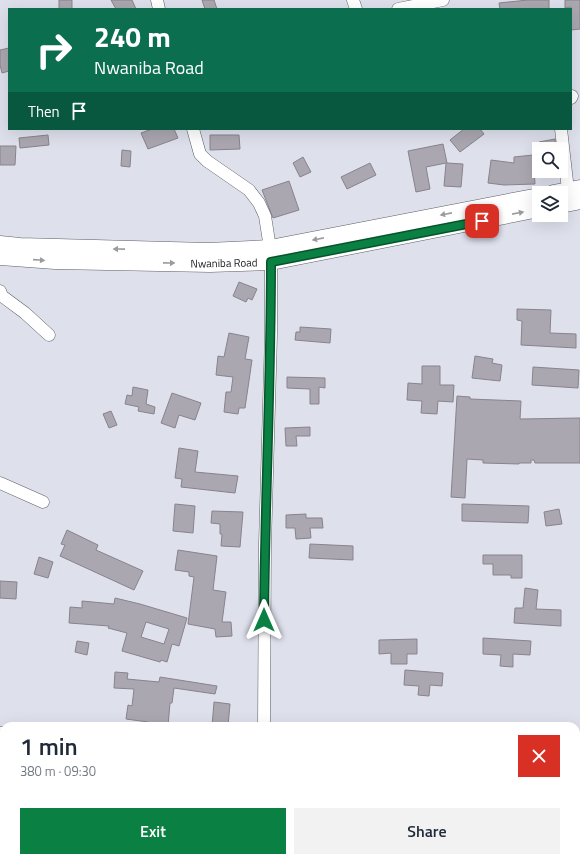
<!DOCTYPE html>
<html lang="en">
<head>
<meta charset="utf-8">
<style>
  :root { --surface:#fff; --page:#f2f2f3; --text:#1f2937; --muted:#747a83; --accent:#0b8043 }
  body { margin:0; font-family:"Titillium Web",sans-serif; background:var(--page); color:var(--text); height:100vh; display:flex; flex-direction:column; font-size:15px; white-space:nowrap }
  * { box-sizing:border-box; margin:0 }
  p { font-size:13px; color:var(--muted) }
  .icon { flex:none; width:22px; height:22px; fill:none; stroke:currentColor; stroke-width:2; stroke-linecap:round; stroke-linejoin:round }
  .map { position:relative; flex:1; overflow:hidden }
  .sheet { position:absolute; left:0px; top:722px; width:580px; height:140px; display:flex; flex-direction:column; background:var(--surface); border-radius:12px 12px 0 0; box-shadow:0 4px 16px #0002 }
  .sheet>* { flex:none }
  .hud { position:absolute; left:8px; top:8px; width:564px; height:122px; border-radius:0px; box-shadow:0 4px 16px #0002; background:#0b6e4f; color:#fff; overflow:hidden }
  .controls { position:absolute; left:532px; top:142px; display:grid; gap:8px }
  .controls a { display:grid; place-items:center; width:36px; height:36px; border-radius:0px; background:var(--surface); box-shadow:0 4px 16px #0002; font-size:20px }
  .pin { position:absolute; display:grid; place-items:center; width:34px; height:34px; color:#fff; margin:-17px; border-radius:8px; box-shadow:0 2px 6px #0006 }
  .me { position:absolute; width:44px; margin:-22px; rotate:0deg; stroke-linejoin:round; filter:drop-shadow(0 0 3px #0008) }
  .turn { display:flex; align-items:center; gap:14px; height:84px; padding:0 20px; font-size:18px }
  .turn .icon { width:52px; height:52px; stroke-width:2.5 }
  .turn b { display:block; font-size:28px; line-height:34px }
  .then { display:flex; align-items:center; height:38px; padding:0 20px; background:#0003; gap:8px; font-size:15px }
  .round { display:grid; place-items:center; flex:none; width:42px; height:42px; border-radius:0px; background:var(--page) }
  .overview { display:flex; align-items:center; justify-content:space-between; height:68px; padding:0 20px }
  h1 { font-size:24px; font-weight:600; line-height:30px }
  .action { display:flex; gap:8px; margin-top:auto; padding:8px 20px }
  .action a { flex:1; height:46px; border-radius:0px; background:var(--accent); color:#fff; font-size:16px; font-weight:600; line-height:46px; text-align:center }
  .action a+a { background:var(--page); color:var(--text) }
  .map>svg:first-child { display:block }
  .building { fill:#aba7b1; stroke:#88838d; fill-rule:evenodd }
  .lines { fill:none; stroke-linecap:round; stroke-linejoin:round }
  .minor-casing { stroke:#5b5e67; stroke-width:13 }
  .major-casing { stroke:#5b5e67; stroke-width:17 }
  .minor { stroke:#fff; stroke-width:12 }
  .major { stroke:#fff; stroke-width:16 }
  .oneway { fill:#9b9b9d }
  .route-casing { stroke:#07532c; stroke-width:10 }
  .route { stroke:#0b8043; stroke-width:7 }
  .labels { text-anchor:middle; stroke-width:3; stroke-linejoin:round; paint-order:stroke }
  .street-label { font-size:11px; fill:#202125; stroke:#fff }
</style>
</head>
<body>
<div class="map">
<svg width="580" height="862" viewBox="0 0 580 862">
  <rect width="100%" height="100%" fill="#dee0ec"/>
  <!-- building -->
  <g class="building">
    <rect x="59" y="0" width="13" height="9"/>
    <polygon points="111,0 132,0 136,9 116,9"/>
    <polygon points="202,0 214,0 217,9 205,9"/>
    <polygon points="528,0 549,0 549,9 500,9 499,3"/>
    <polygon points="565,0 580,0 580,29 571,30 571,7 565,8"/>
    <polygon points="9,48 9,71 2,73 0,65 0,50"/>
    <polygon points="152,129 174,129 178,138 148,149 141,133"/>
    <polygon points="464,129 480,129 484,134 460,152 450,140"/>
    <polygon points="48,135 49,145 20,148 19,138"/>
    <polygon points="210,135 239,135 240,149 210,150"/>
    <polygon points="555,139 556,149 541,149 539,142"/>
    <polygon points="443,144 447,163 463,164 461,187 444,186 446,163 426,167 430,189 416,192 408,151"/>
    <polygon points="0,146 16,146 15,165 0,165"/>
    <polygon points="122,150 131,151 130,167 121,166"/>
    <polygon points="533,155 535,184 504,185 488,183 491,160 514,163 514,157"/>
    <polygon points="303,157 311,172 300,177 293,163"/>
    <polygon points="370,163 376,175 347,189 341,177"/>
    <polygon points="289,181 299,210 273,218 262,190"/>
    <polygon points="239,282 257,289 252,300 248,298 246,302 233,296"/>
    <polygon points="517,309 551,310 550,333 576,334 576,348 521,345 522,321 517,320"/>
    <polygon points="300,327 331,329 330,343 295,340 296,332 300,332"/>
    <polygon points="229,333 249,337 245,359 252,360 245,408 239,408 238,414 224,412 226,392 231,392 233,377 216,375 218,356 224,357"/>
    <polygon points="475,356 493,359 492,363 502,365 500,381 472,378"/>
    <polygon points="422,366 440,366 440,385 454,385 453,402 438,401 437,414 421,413 422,401 407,400 408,383 422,384"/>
    <polygon points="533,367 579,370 578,388 532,385"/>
    <polygon points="287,377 325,378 325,388 319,387 319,404 310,404 310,389 287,388"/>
    <polygon points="133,387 148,390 146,404 155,407 154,414 138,411 139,407 125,404 127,395 132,396"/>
    <polygon points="172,393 201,403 195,420 179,415 175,428 161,423"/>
    <polygon points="457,396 470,397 470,399 521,401 520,419 580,418 580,463 535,463 534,460 531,460 531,463 519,463 519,464 483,463 483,460 467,459 465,498 451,497"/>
    <polygon points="111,411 117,425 109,428 103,414"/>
    <polygon points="310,427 310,436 296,436 297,446 286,446 285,428"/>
    <polygon points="179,448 198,451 195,472 238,476 235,493 181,487 182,479 175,478"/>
    <polygon points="175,504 195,506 193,533 173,531"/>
    <polygon points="462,504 529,506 528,523 462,521"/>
    <polygon points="559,509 562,524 546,526 544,512"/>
    <polygon points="212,511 243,512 240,547 221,546 222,534 220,534 220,524 211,523"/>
    <polygon points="306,514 306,518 322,518 323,528 310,528 311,538 296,539 295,528 286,528 286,515"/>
    <polygon points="67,530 98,545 96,550 143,571 134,590 60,556 65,545 61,544"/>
    <polygon points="310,544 353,546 353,560 309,558"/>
    <polygon points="178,550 217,556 213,590 226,592 222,622 231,622 232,636 216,637 215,629 188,624 194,577 189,576 189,572 175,570"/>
    <polygon points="483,555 522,555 522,578 511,578 511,575 493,575 493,564 483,564"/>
    <polygon points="39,557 53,562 48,578 34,574"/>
    <polygon points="0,581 17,582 16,599 0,598"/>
    <polygon points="525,588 538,590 536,609 561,610 561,626 514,623 515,608 523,608"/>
    <path d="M115,598L140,604L187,618L179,646L172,644L167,662L161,660L160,662L122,651L127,633L108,628L109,626L69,623L70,607L82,608V601L114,604ZM146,622L169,629L164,644L141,637Z"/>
    <polygon points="483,638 531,641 530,655 513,654 513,667 500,666 501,655 483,654"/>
    <polygon points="417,639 417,654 407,654 407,664 391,664 391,653 379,654 379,640"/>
    <polygon points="77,641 89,643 87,655 75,652"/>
    <polygon points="405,670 443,673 442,686 430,685 429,696 418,695 419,686 404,685"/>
    <polygon points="115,672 128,673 127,679 159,682 160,677 217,686 215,694 174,688 172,703 170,703 168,726 148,724 148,722 126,719 128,705 132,706 134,689 114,688"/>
    <polygon points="214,702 230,704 228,726 212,726"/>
  </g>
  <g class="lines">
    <!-- minor casing -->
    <g class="minor-casing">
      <g id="minor">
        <polyline points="157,0 159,9"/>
        <polyline points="353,0 356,9"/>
        <polyline points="398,9 443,0"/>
        <polyline points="571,98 572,96"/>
        <polyline points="193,129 200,154 207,161 249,190 259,203 265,216 270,248"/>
        <polyline points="561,129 568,190"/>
        <polyline points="0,291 2,296 25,313 49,335"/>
        <polyline points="0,483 43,502"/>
        <polyline points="264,726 265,544 271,335 271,262"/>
        <polyline points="0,733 4,733"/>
        <polyline points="0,853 4,854"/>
        <polyline points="36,858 66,862"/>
        <polyline points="442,858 472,862"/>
        <polyline points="261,862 261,858"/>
      </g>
    </g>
    <!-- major casing -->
    <g class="major-casing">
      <g id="major">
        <polyline points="553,193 580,188"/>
        <polyline points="561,205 580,201"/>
        <polyline points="0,244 20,246 208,251 270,248 539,196"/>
        <polyline points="0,257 55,261 210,264 271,262 539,209"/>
      </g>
    </g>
    <!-- minor -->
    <use href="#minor" class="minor"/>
    <!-- major -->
    <use href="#major" class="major"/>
  </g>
  <!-- one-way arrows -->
  <defs><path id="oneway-solid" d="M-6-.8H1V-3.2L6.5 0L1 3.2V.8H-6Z"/></defs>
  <g class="oneway">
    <use href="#oneway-solid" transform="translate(518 213) rotate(-11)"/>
    <use href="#oneway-solid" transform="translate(446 214) rotate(169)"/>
    <use href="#oneway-solid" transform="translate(318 239) rotate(169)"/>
    <use href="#oneway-solid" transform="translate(119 249) rotate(-179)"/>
    <use href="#oneway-solid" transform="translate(39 260) rotate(4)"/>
    <use href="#oneway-solid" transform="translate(169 263) rotate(1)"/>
  </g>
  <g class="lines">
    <!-- route casing -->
    <g class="route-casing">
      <path id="route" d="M264,620C265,500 271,381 271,262L482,221"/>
    </g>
    <!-- route -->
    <use href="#route" class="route"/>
  </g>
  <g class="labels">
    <!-- street labels -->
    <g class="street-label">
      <text transform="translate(224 263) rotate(-1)" y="4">Nwaniba Road</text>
    </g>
  </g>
</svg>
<div class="controls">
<a><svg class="icon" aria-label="search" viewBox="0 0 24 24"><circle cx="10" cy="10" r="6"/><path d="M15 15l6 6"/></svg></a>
<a><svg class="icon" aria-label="layers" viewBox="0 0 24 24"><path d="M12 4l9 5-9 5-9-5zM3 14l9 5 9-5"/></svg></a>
</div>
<div class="pin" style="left:482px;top:221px;background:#d93025"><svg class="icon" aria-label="arrive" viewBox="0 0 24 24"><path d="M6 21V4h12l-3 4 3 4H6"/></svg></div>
<svg class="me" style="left:264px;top:620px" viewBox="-20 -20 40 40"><path d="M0-17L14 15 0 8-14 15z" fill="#0b8043" stroke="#fff" stroke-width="4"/></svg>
<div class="hud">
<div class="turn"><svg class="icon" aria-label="right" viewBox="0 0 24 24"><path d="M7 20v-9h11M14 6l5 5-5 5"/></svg><div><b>240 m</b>Nwaniba Road</div></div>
<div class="then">Then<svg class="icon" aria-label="arrive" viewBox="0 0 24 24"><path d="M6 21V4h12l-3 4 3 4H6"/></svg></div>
</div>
<section class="sheet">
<div class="overview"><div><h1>1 min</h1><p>380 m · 09:30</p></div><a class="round" style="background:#d93025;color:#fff"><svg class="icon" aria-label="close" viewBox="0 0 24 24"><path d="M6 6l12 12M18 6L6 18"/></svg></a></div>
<div class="action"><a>Exit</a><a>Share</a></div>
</section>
</div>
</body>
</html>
